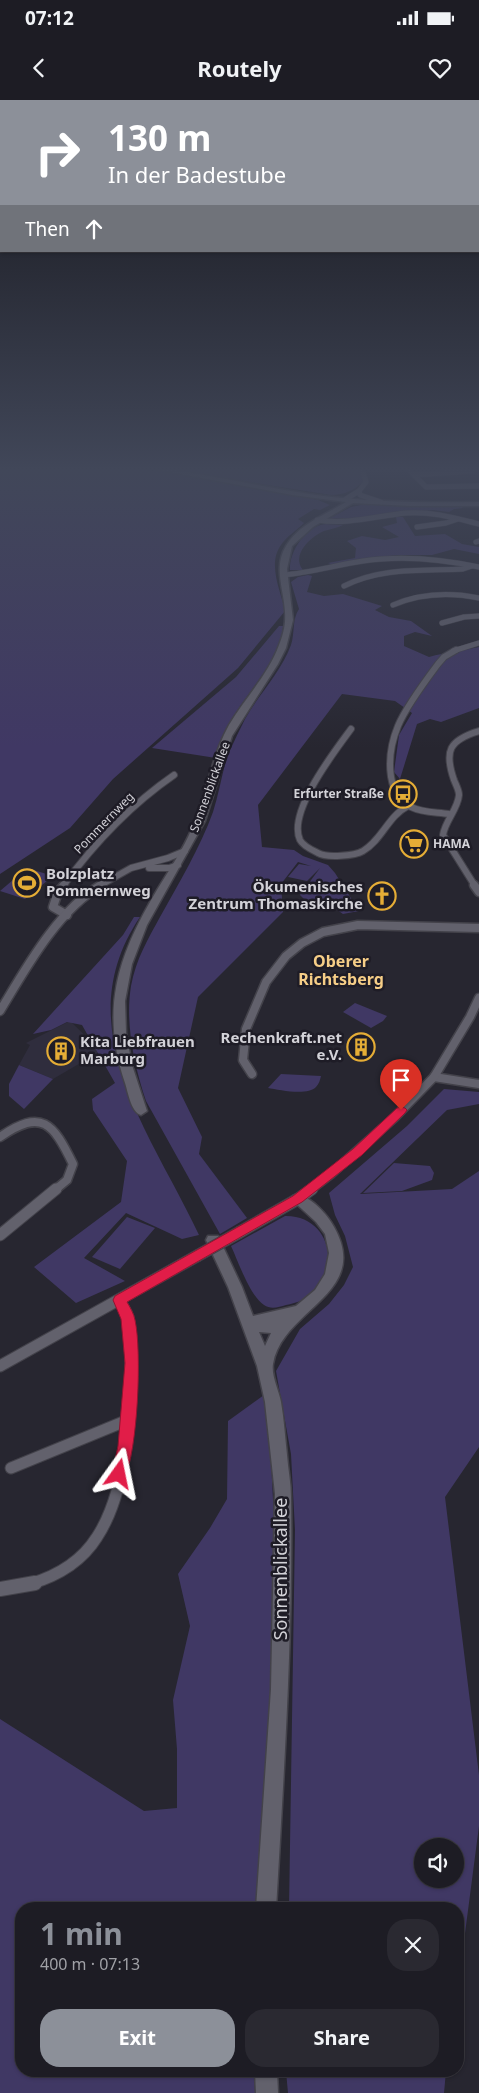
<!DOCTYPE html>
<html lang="en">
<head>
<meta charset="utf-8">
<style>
  :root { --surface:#1d1c24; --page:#2a2931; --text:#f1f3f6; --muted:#a0a1a6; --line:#3b3a41; --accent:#8c9099 }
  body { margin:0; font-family:"Noto Sans",sans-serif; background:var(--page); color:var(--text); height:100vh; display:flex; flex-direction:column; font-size:19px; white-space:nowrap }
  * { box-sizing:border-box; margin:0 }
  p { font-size:16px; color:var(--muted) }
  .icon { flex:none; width:28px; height:28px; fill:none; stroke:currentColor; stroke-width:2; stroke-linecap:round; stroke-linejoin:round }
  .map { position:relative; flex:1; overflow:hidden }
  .side { position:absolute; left:15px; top:1802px; width:449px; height:175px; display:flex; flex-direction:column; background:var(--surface); border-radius:20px; box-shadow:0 1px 4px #0004,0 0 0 1px var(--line) }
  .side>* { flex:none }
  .guide { position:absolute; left:0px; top:0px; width:480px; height:152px; box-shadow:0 1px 4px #0004,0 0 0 1px var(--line); background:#8c9099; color:#fff; overflow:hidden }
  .tools { position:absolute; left:414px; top:1738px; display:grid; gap:10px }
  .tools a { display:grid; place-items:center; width:50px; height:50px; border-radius:50%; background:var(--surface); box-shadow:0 1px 4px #0004,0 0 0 1px var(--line); font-size:25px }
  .pin { position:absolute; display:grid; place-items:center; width:42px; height:42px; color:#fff; margin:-51px -21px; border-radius:50% 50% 50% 0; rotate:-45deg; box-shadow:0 0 5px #0007 }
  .pin .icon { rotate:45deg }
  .me { position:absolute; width:55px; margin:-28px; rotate:12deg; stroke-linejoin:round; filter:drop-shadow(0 0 4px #0008) }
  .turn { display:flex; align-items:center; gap:18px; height:105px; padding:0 25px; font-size:22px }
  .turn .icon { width:65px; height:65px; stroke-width:2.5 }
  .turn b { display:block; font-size:35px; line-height:42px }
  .then { display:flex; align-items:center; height:48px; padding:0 25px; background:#0003; gap:10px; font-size:19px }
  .round { display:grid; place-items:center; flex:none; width:52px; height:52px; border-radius:20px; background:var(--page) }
  .head { display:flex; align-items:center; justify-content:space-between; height:85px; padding:0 25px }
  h1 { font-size:30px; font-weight:700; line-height:38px; color:var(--accent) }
  .button { display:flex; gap:10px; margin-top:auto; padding:10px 25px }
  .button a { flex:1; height:58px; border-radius:20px; background:var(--accent); color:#fff; font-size:20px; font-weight:700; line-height:58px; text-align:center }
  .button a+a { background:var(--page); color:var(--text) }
  .status { display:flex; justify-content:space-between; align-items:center; height:35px; padding:0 25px; background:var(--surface); direction:ltr }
  .status svg { height:14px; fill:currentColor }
  header { display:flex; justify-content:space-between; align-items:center; height:65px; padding:0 25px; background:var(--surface); font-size:22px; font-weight:700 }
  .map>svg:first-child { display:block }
  .built { fill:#2f2d3d }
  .green { fill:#403864; fill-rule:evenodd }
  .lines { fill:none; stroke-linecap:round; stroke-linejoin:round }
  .street-far4-casing { stroke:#43424a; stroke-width:6 }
  .street-far3-casing { stroke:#43424a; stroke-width:8 }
  .street-far2-casing { stroke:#43424a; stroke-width:11 }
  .street-far1-casing { stroke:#43424a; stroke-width:13 }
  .street-casing { stroke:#43424a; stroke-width:16 }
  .secondary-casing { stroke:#43424a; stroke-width:3 }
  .street-far4 { stroke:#62616c; stroke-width:5 }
  .street-far3 { stroke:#62616c; stroke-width:6 }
  .street-far2 { stroke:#62616c; stroke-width:8 }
  .street-far1 { stroke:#62616c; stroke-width:11 }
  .street { stroke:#62616c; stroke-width:14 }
  .secondary { fill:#62616c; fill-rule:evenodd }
  .street-bridge-casing { stroke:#43424a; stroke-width:13; stroke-linecap:butt }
  .street-bridge { stroke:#62616c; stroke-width:11 }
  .route { fill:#e11d48; stroke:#92132f }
  .labels { text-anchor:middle; stroke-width:5; stroke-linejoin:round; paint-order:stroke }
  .far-street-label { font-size:12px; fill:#d3d2d8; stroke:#1e1c26 }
  .far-poi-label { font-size:12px; font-weight:bold; fill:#d3d2d8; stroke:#1e1c26; text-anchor:end }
  .poi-label { font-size:15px; font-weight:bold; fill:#d3d2d8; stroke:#1e1c26; text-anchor:start }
  .neighbourhood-label { font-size:16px; font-weight:bold; fill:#f6ce87; stroke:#1e1c26 }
  .near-street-label { font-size:18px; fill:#d3d2d8; stroke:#1e1c26 }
</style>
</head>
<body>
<div class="status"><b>07:12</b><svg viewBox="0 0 49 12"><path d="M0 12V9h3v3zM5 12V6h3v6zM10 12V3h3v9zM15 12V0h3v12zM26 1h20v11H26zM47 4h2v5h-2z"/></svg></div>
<header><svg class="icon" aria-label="back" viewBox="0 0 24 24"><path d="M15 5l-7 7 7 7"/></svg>Routely<svg class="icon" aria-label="heart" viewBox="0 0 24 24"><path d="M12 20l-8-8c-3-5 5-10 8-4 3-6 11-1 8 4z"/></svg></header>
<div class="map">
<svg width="479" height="1993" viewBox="0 0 479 1993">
  <rect width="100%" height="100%" fill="#272630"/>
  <!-- built -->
  <polygon class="built" points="70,921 101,951 53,979 19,965 30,945 26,943"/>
  <!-- green -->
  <g class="green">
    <path d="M0,369H142L207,378L318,400L330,405L320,410L314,409L298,419L304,423C297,430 286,437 281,445C267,464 281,491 285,511L238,568L113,679L70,728L0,774Z"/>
    <path d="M169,369H359L364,380C356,390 344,395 331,395Z"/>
    <polygon points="366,404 462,407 463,408 454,409 449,412 433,410 364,418 328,419 351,407"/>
    <polygon points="396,417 403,417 415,436 445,434 462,444 479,447 479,454 454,449 432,455 398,455 357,460 333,465 328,463 355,458 356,448 347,441 362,436 385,440 399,437 382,427 397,423"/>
    <path d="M326,424L343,425C337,428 330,429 324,431C310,437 291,455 303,470H290C289,451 307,425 326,424Z"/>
    <path d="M308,475L312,476L307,492L324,496L343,494L382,506L375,510L389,517L411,521L432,536L415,532L404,536V546L429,557C446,552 462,551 479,547V608L441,622L430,619L417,624L400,679L394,672L399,635L412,613L395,601L342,594L258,705L262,747L294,750L303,756L328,765L335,773L359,811L343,814L321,799L305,800L300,795L320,768L307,781L288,777L299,764L311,766L298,762L281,784L283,812L198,897L178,988L202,1037L199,1054L247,1118L220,1134L146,1001C134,965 125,923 131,886C136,859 148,839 160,817C179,783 200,748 213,712C218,696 221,680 225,664C230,648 238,634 245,619C259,594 281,572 291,545C295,533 292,519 299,509L291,482L298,477Z"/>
    <path d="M279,526H283C281,558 253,585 237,611C227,626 221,641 216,658L152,648L236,577Z"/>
    <polygon points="27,768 53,776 25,799 0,791"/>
    <path d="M134,817H140C65,928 152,1034 199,1135L182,1139L126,1113L84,1158L125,1181L76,1203L34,1167L121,1102L127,1061L93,1010L92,999L115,983L82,925L67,922L51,930L33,934L123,835Z"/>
    <polygon points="355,903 387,916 383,921 371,928 343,912"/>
    <polygon points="19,965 53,979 24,1009 9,996 9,984"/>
    <path d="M281,974L321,976C320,980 319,984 316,987C308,996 279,990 268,988Z"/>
    <path d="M444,989L479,992V1004L447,1010L360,1094L452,1089L479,1071V1347L445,1397L479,1675V1726L458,1887V1809H289L295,1430L291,1354L276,1271L300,1229L329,1204L344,1185L353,1167L345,1136L335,1115L329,1093L407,1026ZM422,1746H455V1779H422Z"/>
    <polygon points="394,1063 430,1066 434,1073 432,1080 402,1091 363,1093"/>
    <path d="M285,1116C326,1115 341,1161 317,1191C310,1199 296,1203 286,1205C279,1207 271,1210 264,1205C250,1196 238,1161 231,1146Z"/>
    <polygon points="127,1117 155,1128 120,1169 92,1157"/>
    <polygon points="264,1295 271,1359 275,1440 272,1564 265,1680 255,1809 21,1809 21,1971 254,1971 255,1993 0,1993 0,1619 144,1711 177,1708 177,1649 173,1600 190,1526 178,1474 210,1428 227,1399 228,1321"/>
    <polygon points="286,1971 446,1971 444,1993 288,1993"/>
  </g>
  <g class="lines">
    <!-- street-far4 casing -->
    <g class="street-far4-casing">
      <g id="street-far4">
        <polyline points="408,369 426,387 479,386"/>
        <polyline points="414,375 472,371"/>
        <polyline points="359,391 360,395 381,402"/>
        <polyline points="346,399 359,391 366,382 362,369"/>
        <path d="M317,420C348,425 376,416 406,413C431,411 455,418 479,424"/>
        <polyline points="417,427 446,423 458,419"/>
        <polyline points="476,442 479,441"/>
        <path d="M283,475C310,473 336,465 363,461C402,455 441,459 479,467"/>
        <path d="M344,486C381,467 422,471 463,469L472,466"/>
        <path d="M393,505C421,493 449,492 479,498"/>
        <polyline points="442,523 464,517 479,516"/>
        <polyline points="453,551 479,543"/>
      </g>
    </g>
    <!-- street-far3 casing -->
    <g class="street-far3-casing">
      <g id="street-far3">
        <path d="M351,629C335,651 287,712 300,740C303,746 312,750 318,753C326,758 355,756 363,751C382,740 388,716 408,706"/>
        <path d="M449,714C437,712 423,713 411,707C383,692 388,650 398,626C405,609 426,580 438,564L444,557L456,550"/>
        <polyline points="149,768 169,768 178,765"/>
        <path d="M63,786C93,745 132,704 174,675"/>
        <polyline points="99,786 131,768 168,758 185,751"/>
        <path d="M475,786L443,735C445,721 458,709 459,695C459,690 456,685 454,680C444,651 449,640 479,631"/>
      </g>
    </g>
    <!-- street-far2 casing -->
    <g class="street-far2-casing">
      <g id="street-far2">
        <polyline points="64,785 58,792 53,807 67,815"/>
        <polyline points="474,785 479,792"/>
        <path d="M0,911C26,868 57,811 101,785"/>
        <polyline points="252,974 243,960 246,929 266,882 286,856 302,843 323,832 358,825 479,828"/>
        <polyline points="434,977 479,984"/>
        <path d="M0,1037C42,1008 53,1023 73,1064L67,1080L55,1090"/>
        <polyline points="310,1090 331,1074 394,1018 434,977 470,917 479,898"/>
      </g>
    </g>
    <!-- street-far1 casing -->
    <g class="street-far1-casing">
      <g id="street-far1">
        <polyline points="240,1132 298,1099 312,1089"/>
        <polyline points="0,1135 56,1089"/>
        <polyline points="0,1266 197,1156"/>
        <polyline points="11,1368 128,1320"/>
        <path d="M30,1484C57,1476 82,1461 97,1437C128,1390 134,1299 130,1244C130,1235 130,1225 128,1217C126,1211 122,1206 120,1200"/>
      </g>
    </g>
    <!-- street casing -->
    <g class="street-casing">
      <polyline id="street" points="0,1489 35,1483"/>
    </g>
    <!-- secondary casing -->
    <g class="secondary-casing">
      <g id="secondary">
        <path d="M154,369L174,370C221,377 268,388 316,395C370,402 424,403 479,402V406H409L353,403L313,427L292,446L287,469L293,520L286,548L278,564L232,636L205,721L147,825L132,864L125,901L126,933L132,965L147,1011L141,1015C131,1012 128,992 125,983C100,909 118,855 157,790C169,770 183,750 192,728C207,695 211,657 229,625C245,598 268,575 279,545C283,535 286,524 285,512C284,490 273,467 286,446C299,424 325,415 346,402L292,395Z"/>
        <path d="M298,1094C313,1099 327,1114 334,1127C372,1194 282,1209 273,1264C271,1275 279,1291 281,1302C284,1319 285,1337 287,1355C288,1369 291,1383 291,1397C293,1534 284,1671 276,1809H256L271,1589L275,1394L265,1302L257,1266L228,1187L206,1140L208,1136H218L242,1187L253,1216L296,1206L315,1190L325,1174L329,1153L325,1134L316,1122L291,1099L293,1096ZM259,1232L271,1233L265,1246Z"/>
        <polygon points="255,1971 277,1971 278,1993 256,1993"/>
      </g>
    </g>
    <!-- street-far4 -->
    <use href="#street-far4" class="street-far4"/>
    <!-- street-far3 -->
    <use href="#street-far3" class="street-far3"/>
    <!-- street-far2 -->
    <use href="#street-far2" class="street-far2"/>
    <!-- street-far1 -->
    <use href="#street-far1" class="street-far1"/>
    <!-- street -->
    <use href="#street" class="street"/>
    <!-- secondary -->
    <use href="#secondary" class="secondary"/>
    <!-- street-bridge casing -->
    <g class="street-bridge-casing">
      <polyline id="street-bridge" points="197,1156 240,1132"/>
    </g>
    <!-- street-bridge -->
    <use href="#street-bridge" class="street-bridge"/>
  </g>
  <!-- sky -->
  <linearGradient id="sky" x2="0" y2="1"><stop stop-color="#15151a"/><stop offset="0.57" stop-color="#414759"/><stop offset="1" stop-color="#414759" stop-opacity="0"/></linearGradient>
  <rect width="479" height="648" fill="url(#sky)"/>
  <!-- route -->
  <path class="route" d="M401,1007L405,1008L407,1010L405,1013L362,1055L302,1102L127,1202C130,1207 134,1214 135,1220C142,1251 138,1351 124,1379L119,1380L114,1379L112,1374L118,1346L125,1263L121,1219L113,1200L115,1196L293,1096L353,1049L397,1008Z"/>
  <!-- icons -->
  <defs>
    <g id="bus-ring" transform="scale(1.4375)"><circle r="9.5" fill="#1e1c26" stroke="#e5ad36" stroke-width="1.5"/><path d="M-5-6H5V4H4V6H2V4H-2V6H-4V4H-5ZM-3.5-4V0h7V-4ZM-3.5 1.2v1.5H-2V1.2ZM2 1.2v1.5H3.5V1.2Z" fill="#e5ad36"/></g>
    <g id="supermarket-ring" transform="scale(1.4375)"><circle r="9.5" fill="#1e1c26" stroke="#e5ad36" stroke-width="1.5"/><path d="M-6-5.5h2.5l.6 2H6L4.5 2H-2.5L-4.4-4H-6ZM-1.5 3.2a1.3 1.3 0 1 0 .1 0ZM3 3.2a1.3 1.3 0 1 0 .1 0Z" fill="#e5ad36"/></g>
    <g id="stadium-ring" transform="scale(1.4375)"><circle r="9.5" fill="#1e1c26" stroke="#e5ad36" stroke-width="1.5"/><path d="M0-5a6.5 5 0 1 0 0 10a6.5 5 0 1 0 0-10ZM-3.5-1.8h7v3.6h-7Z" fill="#e5ad36"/></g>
    <g id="church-ring" transform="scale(1.4375)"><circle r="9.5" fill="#1e1c26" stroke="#e5ad36" stroke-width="1.5"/><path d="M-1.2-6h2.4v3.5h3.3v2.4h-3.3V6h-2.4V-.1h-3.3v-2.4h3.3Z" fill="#e5ad36"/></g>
    <g id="building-ring" transform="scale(1.4375)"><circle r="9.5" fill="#1e1c26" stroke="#e5ad36" stroke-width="1.5"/><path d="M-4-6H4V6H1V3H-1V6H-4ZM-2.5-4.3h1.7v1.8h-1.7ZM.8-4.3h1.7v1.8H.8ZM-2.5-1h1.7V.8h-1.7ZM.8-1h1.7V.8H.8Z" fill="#e5ad36"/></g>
  </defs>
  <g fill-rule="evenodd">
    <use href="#bus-ring" x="403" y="694"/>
    <use href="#supermarket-ring" x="414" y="744"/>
    <use href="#stadium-ring" x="27" y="783"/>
    <use href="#church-ring" x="382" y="796"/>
    <use href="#building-ring" x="361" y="947"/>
    <use href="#building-ring" x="61" y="951"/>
  </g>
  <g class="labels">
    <!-- far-street labels -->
    <g class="far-street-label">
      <text transform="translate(210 687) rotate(-70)" y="4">Sonnenblickallee</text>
      <text transform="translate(104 723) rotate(-46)" y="4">Pommernweg</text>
    </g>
    <!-- far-poi labels -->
    <g class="far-poi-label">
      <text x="384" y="698">Erfurter Straße</text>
      <text x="433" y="748" text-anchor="start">HAMA</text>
    </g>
    <!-- poi labels -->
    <g class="poi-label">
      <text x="46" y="779">Bolzplatz<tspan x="46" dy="17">Pommernweg</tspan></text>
      <text x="363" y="792" text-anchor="end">Ökumenisches<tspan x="363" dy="17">Zentrum Thomaskirche</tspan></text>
      <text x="342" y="943" text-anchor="end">Rechenkraft.net<tspan x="342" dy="17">e.V.</tspan></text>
      <text x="80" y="947">Kita Liebfrauen<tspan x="80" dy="17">Marburg</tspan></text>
    </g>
    <!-- neighbourhood labels -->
    <g class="neighbourhood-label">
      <text x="341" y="867">Oberer<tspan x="341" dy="18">Richtsberg</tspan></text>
    </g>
    <!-- near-street labels -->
    <g class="near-street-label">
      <text transform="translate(281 1469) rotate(-90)" y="6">Sonnenblickallee</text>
    </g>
  </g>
</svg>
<div class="tools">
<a><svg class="icon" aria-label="sound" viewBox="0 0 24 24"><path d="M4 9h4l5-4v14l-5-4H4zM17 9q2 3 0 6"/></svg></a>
</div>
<div class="pin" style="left:401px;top:1010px;background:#d93025"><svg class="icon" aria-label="arrive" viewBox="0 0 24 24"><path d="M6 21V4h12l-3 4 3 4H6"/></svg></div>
<svg class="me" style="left:119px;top:1374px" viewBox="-20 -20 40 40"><path d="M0-17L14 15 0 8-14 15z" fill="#e11d48" stroke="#fff" stroke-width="4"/></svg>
<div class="guide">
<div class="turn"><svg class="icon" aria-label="right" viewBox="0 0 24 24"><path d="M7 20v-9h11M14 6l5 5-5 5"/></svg><div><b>130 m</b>In der Badestube</div></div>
<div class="then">Then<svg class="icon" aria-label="ahead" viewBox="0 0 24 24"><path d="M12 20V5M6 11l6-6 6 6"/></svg></div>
</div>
<section class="side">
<div class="head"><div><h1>1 min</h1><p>400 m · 07:13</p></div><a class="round"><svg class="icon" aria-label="close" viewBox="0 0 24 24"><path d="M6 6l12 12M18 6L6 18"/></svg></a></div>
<div class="button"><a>Exit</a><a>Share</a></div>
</section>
</div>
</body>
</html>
